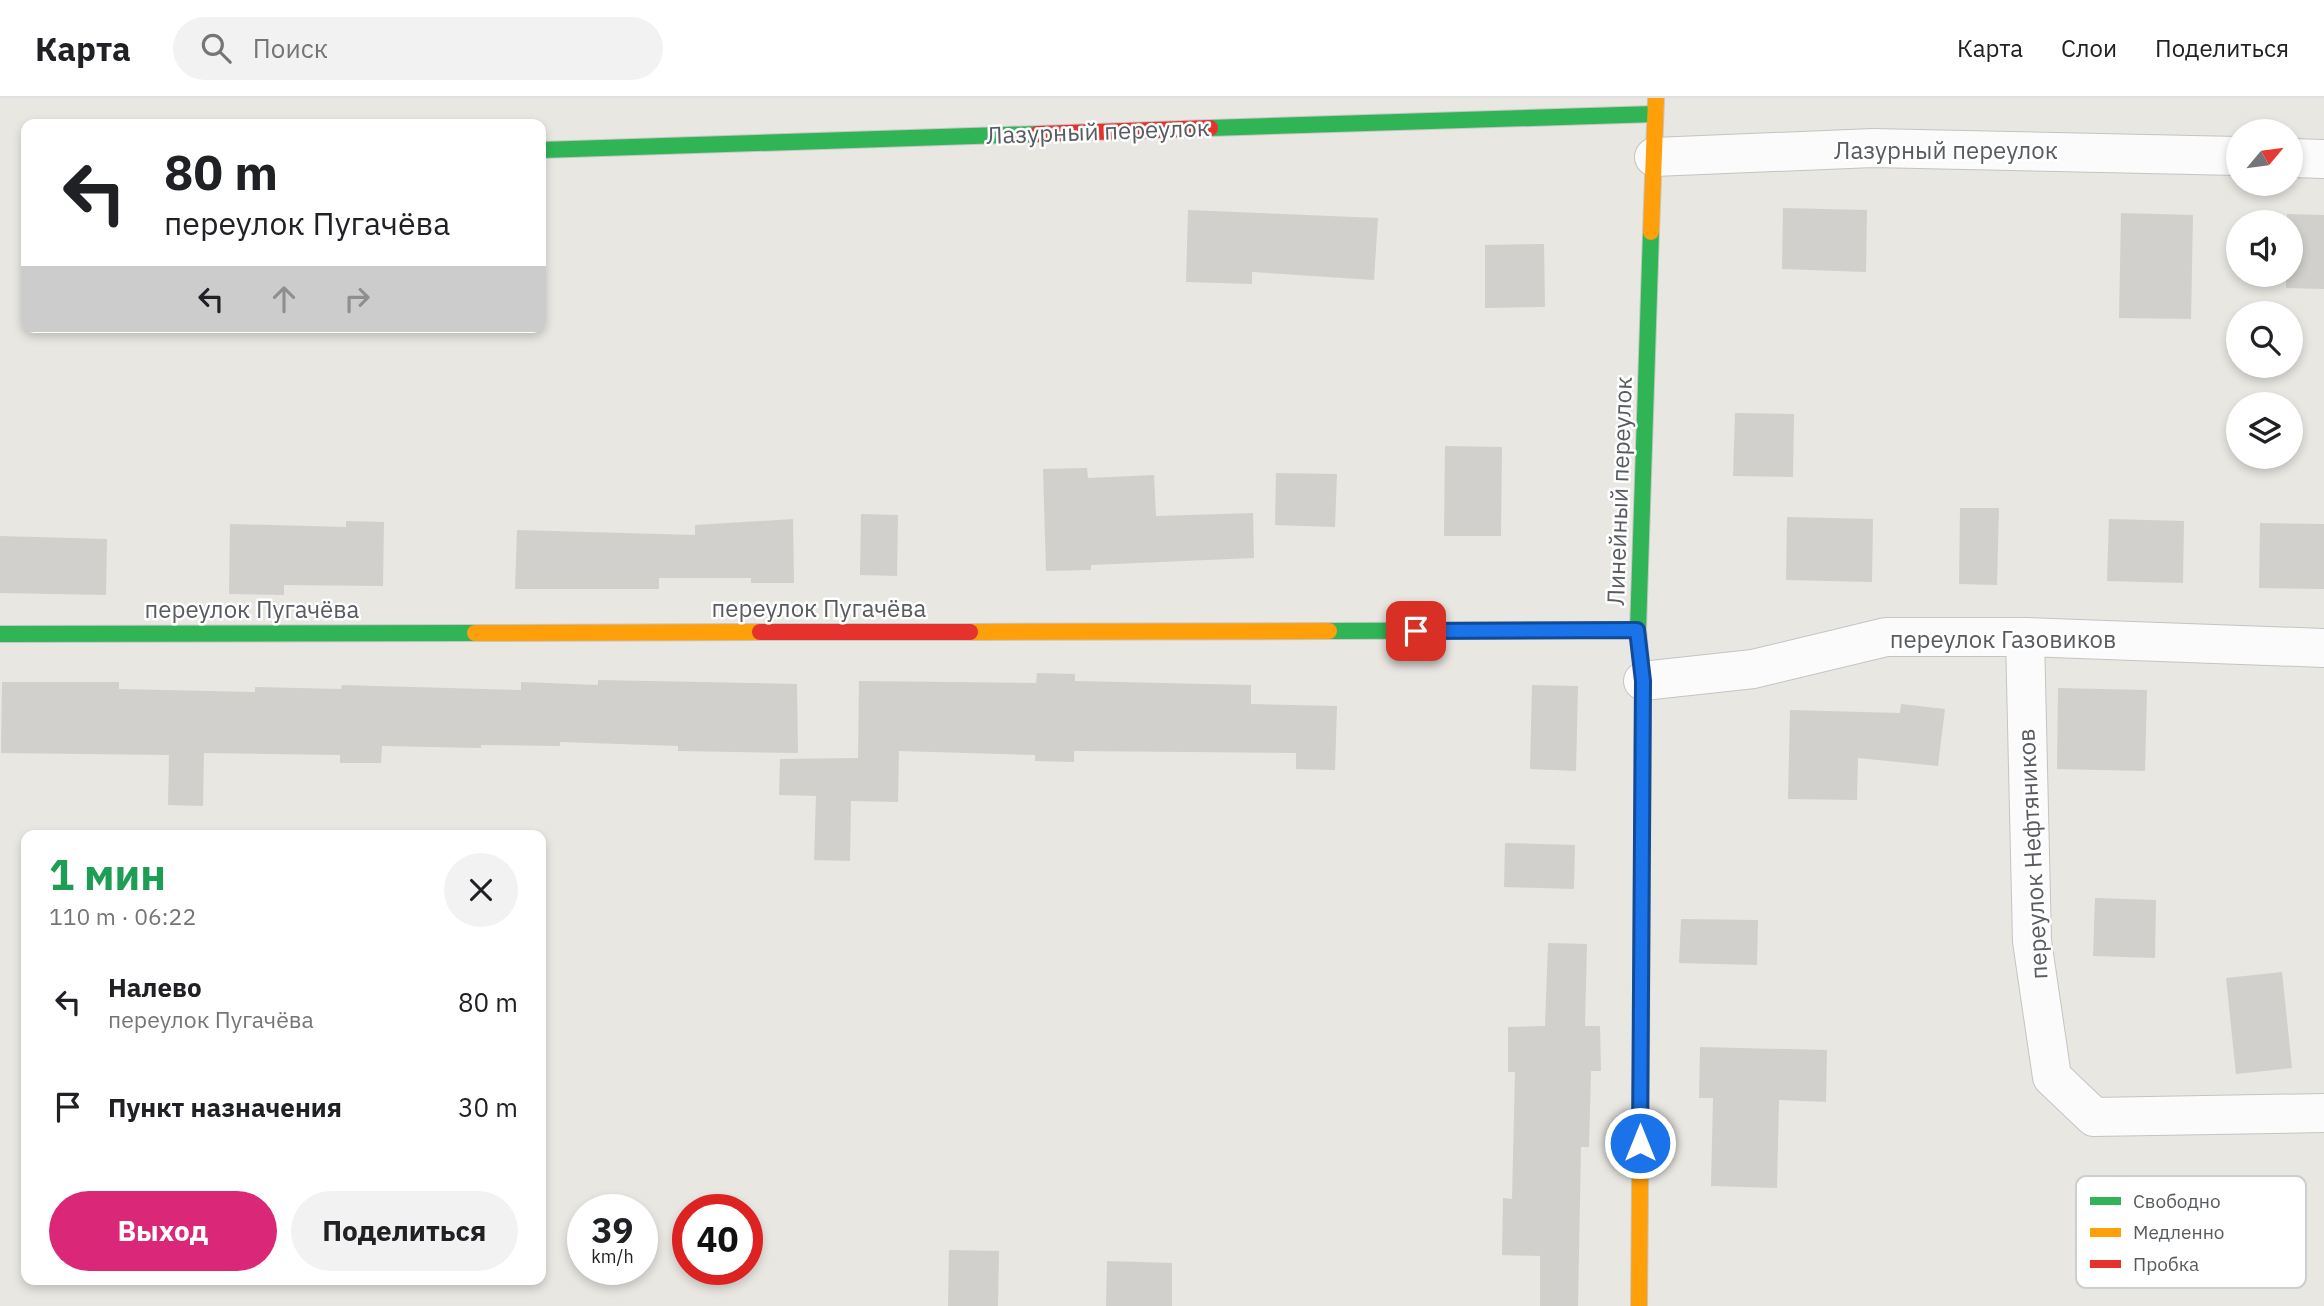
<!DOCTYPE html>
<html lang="ru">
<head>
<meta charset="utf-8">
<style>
  :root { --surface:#fff; --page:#f2f2f2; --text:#202124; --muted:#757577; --line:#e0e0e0; --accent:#db2777 }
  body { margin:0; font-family:"IBM Plex Sans",sans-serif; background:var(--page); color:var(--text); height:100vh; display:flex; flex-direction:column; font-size:26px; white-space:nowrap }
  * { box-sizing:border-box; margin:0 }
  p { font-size:23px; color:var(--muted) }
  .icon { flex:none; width:38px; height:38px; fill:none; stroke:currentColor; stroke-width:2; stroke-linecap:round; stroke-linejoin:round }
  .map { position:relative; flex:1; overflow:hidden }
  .drawer { position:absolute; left:21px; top:732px; width:525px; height:455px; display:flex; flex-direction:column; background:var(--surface); border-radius:14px; box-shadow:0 4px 10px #0003 }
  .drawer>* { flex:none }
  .top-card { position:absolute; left:21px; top:21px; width:525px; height:214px; border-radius:14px; box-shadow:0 4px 10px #0003; background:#fff; color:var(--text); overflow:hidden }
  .needle { width:46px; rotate:61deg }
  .buttons { position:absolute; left:2226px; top:21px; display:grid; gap:14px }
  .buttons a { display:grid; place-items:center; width:77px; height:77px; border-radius:50%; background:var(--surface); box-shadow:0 4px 10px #0003; font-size:35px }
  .speed { position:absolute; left:567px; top:1096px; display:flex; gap:14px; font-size:35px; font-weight:700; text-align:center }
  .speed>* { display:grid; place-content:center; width:91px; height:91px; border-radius:50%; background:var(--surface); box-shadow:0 4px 10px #0003; line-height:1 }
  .speed small { font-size:18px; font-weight:400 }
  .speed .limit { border:10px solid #d22; background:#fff; color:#111 }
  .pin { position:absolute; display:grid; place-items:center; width:60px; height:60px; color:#fff; margin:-30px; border-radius:14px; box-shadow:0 4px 10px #0006 }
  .me { position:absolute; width:77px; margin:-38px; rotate:0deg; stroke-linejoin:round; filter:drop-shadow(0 0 5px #0008) }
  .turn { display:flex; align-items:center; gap:24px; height:147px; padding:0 28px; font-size:32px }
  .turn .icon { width:91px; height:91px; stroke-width:2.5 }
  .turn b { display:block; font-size:49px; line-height:60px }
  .lanes { display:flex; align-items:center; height:66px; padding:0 28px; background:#0003; justify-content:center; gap:35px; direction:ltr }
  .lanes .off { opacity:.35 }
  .round { display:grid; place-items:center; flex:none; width:74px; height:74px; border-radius:37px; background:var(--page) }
  .headline { display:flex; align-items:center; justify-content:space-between; height:119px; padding:0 28px }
  h1 { font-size:42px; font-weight:700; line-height:52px; color:#1e9e55 }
  .button { display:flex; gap:14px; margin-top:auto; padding:14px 28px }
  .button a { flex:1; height:80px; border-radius:42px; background:var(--accent); color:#fff; font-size:28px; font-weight:700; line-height:80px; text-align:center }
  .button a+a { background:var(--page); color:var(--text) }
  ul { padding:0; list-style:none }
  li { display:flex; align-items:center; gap:21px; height:105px; padding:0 28px }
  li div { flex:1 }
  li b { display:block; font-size:26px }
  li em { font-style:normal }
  header { display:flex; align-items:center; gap:42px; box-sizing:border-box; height:98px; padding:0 35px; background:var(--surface); border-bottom:2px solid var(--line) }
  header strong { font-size:33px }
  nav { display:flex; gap:38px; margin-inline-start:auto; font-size:24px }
  .search { width:490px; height:63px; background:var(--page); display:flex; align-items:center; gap:18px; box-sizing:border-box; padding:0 24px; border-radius:38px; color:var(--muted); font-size:26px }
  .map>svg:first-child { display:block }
  .building { fill:#d1d0cd }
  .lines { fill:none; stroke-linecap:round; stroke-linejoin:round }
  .street-casing { stroke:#c4c4c3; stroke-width:40 }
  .fast-casing { stroke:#c5c6c5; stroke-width:18 }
  .slow-casing { stroke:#c5c6c5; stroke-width:18 }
  .jam-casing { stroke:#c5c6c5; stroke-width:18 }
  .street { stroke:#fcfbfb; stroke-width:38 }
  .fast { stroke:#30b455; stroke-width:16 }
  .slow { stroke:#ff9f0a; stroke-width:16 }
  .jam { stroke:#e5322d; stroke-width:16 }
  .route-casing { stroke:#114b97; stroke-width:18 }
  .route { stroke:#1a73e8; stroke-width:12 }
  .labels { text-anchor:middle; stroke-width:5; stroke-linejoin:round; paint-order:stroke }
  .street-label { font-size:24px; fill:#585c60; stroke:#fff }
  .key { fill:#fff; stroke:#cdcecf; stroke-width:2 }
  .key-label { font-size:19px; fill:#585c60 }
</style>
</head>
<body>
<header>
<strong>Карта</strong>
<div class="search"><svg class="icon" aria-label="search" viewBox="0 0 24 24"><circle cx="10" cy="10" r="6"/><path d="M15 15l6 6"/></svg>Поиск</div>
<nav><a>Карта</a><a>Слои</a><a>Поделиться</a></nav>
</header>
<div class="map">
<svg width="2324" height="1208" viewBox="0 0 2324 1208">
  <rect width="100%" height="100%" fill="#e8e7e2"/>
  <!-- building -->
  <g class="building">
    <polygon points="1783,110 1867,112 1866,174 1782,171"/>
    <polygon points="1188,112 1378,120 1374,182 1252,174 1252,186 1186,184"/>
    <polygon points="2121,115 2193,117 2191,221 2119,220"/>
    <polygon points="2287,116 2324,117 2324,191 2286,190 2286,177 2291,177 2291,124 2287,124"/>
    <polygon points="1544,146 1545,209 1485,210 1485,147"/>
    <polygon points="1735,315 1794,316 1793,379 1733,378"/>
    <polygon points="1445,348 1502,349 1501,438 1444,438"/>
    <polygon points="1087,370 1088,380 1154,377 1156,418 1253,415 1254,460 1091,467 1091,472 1046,473 1043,371"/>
    <polygon points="1276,375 1337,376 1335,429 1275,427"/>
    <polygon points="1960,410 1999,410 1997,487 1959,486"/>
    <polygon points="861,416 898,417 897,478 860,477"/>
    <polygon points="1787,419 1873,421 1872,484 1786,482"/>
    <polygon points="793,421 794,485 751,485 751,480 659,480 659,491 515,491 517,432 695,437 695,427"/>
    <polygon points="2109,421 2184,423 2183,485 2107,483"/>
    <polygon points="346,423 384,424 383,488 284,487 284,497 229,496 230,426 346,429"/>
    <polygon points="2260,425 2324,426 2324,491 2259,490"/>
    <polygon points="0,438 107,441 106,497 0,495"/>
    <polygon points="1037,575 1075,576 1075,583 1251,587 1251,606 1337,608 1335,672 1296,671 1296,655 1074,653 1074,664 1035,663 1035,657 899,653 898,704 851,703 850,763 814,762 816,698 779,697 780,661 858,660 859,583 1036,585"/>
    <polygon points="598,582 797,586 798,655 678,653 678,648 560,644 560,648 481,647 481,650 382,648 381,665 340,665 340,657 204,655 203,708 168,707 169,657 1,655 2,584 119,584 119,591 255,594 255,589 341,591 342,587 521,592 521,584 598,587"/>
    <polygon points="1532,587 1578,588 1576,673 1530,671"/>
    <polygon points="2058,590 2147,592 2145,673 2057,671"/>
    <polygon points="1901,606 1945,611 1938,668 1858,660 1857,702 1788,701 1790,612 1900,615"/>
    <polygon points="1505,745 1575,747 1574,791 1504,789"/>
    <polygon points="2095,800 2156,802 2155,860 2093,858"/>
    <polygon points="1681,821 1758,822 1757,867 1679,865"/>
    <polygon points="1548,845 1587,846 1585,928 1600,928 1601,973 1591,973 1589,1049 1581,1049 1578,1208 1540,1208 1540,1158 1502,1157 1503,1100 1512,1101 1515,974 1508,974 1508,929 1545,928"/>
    <polygon points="2282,874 2292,970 2236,976 2226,880"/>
    <polygon points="1700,949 1827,952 1826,1004 1779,1002 1777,1090 1711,1088 1713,1000 1699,1000"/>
    <polygon points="2187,1087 2301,1087 2302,1171 2173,1172 2173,1190 2138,1191 2139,1095 2187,1095"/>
    <polygon points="949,1152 999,1153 998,1208 948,1208"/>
    <polygon points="1107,1163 1172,1165 1172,1208 1106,1208"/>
  </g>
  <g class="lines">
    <!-- street casing -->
    <g class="street-casing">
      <g id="street">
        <polyline points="1654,59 1873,50 2238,58"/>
        <polyline points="2291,60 2324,61"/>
        <polyline points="2025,539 2032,843 2052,979 2094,1019 2324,1015"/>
        <polyline points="1643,583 1753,571 1886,539 2025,539 2324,550"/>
      </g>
    </g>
    <!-- fast casing -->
    <g class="fast-casing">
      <g id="fast">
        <polyline points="1210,30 1655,16"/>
        <polyline points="541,52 1037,36"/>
        <polyline points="1329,533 1638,532"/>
        <polyline points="0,536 475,535"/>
        <polyline points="1641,964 1643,583 1638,532 1651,134"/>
      </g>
    </g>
    <!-- slow casing -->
    <g class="slow-casing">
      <g id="slow">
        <polyline points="1651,134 1656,0"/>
        <polyline points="970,534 1329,533"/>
        <polyline points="475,535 760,534"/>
        <polyline points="1639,1208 1641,964"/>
      </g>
    </g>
    <!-- jam casing -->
    <g class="jam-casing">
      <g id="jam">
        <polyline points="1037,36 1210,30"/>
        <polyline points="760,534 970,534"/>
      </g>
    </g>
    <!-- street -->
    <use href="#street" class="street"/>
    <!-- fast -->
    <use href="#fast" class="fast"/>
    <!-- slow -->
    <use href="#slow" class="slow"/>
    <!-- jam -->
    <use href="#jam" class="jam"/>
  </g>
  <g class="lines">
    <!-- route casing -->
    <g class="route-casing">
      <polyline id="route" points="1416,533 1637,532 1643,583 1640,1045"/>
    </g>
    <!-- route -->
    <use href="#route" class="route"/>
  </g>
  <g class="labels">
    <!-- street labels -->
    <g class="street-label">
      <text transform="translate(1098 34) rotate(-2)" y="8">Лазурный переулок</text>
      <text x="1946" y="61">Лазурный переулок</text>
      <text transform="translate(1620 393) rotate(-88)" y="8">Линейный переулок</text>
      <text x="819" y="519">переулок Пугачёва</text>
      <text x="252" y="520">переулок Пугачёва</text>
      <text x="2003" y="550">переулок Газовиков</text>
      <text transform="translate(2033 756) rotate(-93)" y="8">переулок Нефтяников</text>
    </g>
  </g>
  <!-- legend -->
  <rect x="2076" y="1078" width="230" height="112" rx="10" class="key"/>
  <rect x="2090" y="1099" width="31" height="8" fill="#30b455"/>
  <rect x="2090" y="1130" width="31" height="9" fill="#ff9f0a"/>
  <rect x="2090" y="1162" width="31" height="8" fill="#e5322d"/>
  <g class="key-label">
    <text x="2133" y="1110">Свободно</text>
    <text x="2133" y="1141">Медленно</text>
    <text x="2133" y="1173">Пробка</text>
  </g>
</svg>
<div class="buttons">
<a><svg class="needle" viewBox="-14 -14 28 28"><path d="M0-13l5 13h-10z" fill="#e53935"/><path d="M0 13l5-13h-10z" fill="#757577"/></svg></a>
<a><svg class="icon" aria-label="sound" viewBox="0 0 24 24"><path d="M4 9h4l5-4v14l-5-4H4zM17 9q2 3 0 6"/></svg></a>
<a><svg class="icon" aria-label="search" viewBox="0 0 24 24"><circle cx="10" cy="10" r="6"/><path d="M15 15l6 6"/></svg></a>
<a><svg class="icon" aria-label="layers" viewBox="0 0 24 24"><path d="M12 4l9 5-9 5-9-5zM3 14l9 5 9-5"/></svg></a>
</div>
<div class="speed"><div>39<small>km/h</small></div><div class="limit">40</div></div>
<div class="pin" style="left:1416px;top:533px;background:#d93025"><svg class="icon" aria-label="arrive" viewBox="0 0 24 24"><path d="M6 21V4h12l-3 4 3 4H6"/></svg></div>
<svg class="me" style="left:1640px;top:1045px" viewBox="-20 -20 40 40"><circle r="17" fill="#1a73e8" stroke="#fff" stroke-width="3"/><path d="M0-11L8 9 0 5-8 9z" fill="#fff"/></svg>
<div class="top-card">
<div class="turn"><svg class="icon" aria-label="left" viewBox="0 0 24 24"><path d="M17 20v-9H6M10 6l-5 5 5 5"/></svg><div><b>80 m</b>переулок Пугачёва</div></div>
<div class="lanes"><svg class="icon" aria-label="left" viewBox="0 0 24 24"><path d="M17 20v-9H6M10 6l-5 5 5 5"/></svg><svg class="icon off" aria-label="ahead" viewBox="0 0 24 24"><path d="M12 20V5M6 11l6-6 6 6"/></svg><svg class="icon off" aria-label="right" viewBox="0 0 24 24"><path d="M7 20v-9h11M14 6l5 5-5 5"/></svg></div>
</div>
<section class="drawer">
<div class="headline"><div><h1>1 мин</h1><p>110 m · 06:22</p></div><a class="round"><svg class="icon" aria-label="close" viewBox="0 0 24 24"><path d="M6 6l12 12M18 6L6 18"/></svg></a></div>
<ul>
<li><svg class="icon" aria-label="left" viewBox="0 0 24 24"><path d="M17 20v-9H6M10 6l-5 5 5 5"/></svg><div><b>Налево</b><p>переулок Пугачёва</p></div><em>80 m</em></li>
<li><svg class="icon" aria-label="arrive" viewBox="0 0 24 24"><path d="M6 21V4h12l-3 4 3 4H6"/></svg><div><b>Пункт назначения</b></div><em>30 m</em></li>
</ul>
<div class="button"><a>Выход</a><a>Поделиться</a></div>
</section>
</div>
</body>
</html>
